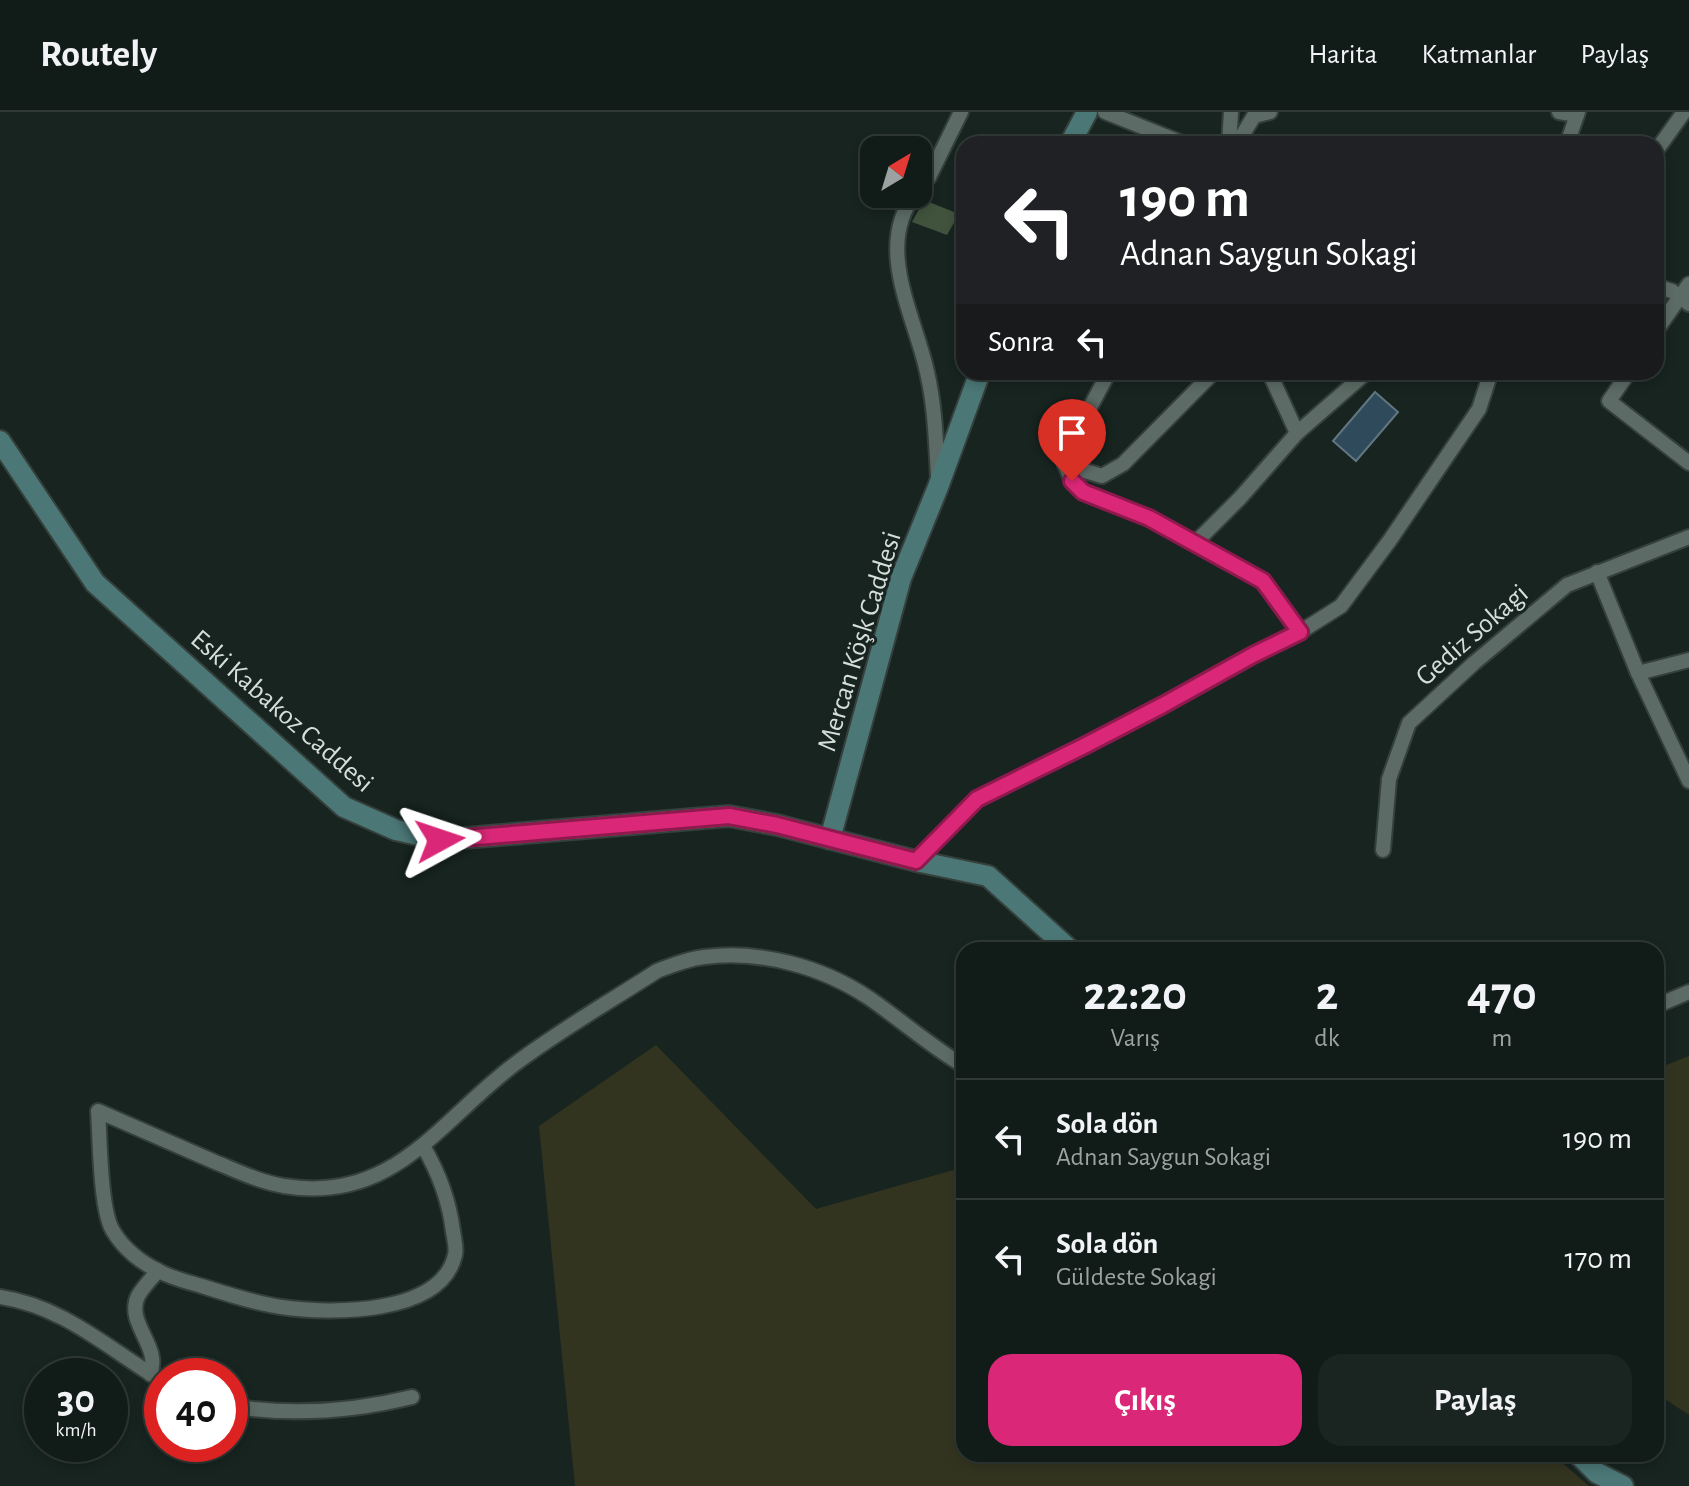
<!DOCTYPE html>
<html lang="tr">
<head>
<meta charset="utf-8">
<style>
  :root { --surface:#111b17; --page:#1a2420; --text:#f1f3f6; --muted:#9ca1a1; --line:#303936; --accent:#db2777 }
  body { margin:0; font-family:"Alegreya Sans",sans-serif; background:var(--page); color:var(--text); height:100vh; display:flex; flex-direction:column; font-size:30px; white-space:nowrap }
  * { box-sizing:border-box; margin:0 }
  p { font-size:26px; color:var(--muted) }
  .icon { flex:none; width:44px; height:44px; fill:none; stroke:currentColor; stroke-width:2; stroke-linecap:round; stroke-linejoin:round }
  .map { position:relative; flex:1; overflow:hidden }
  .side { position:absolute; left:956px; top:830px; width:708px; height:520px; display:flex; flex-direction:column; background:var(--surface); border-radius:24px; box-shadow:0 4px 12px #0003,0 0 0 2px var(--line) }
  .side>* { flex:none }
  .banner { position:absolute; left:956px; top:24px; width:708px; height:244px; border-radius:24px; box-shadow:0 4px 12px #0003,0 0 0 2px var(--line); background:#202124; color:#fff; overflow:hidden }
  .needle { width:52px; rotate:38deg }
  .controls { position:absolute; left:860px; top:24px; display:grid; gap:16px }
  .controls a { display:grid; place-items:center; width:72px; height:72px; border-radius:16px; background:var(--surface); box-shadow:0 4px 12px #0003,0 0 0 2px var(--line); font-size:40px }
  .speed { position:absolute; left:24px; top:1246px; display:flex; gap:16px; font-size:40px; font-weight:700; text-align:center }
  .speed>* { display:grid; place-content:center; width:104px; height:104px; border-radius:50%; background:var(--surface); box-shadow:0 4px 12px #0003,0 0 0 2px var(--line); line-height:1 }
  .speed small { font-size:20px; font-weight:400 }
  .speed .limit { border:12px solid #d22; background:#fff; color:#111 }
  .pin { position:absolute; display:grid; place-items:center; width:68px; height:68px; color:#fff; margin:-82px -34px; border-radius:50% 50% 50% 0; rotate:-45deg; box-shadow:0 0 8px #0007 }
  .pin .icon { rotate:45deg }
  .me { position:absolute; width:88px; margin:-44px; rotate:85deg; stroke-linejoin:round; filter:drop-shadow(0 0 6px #0008) }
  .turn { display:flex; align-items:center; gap:28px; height:168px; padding:0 32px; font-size:36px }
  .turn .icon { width:104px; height:104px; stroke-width:2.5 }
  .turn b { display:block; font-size:56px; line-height:68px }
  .then { display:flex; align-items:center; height:76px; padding:0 32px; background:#0003; gap:16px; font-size:30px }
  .eta { display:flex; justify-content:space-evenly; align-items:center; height:136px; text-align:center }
  .eta b { font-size:48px; font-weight:700; line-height:56px }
  .button { display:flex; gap:16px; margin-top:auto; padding:16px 32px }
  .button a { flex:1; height:92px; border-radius:24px; background:var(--accent); color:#fff; font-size:32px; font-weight:700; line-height:92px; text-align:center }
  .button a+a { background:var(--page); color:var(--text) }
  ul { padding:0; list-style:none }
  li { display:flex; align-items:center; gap:24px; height:120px; padding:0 32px; border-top:2px solid var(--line) }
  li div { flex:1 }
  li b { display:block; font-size:30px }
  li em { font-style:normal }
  header { display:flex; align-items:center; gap:48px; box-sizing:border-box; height:112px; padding:0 40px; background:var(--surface); border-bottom:2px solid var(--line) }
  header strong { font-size:38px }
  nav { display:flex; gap:44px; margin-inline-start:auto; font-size:28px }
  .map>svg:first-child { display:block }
  .green { fill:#333420 }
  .water { fill:#2f4a5a; stroke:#617681; stroke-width:2 }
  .building { fill:#41533d }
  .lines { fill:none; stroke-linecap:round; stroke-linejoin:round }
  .street-casing { stroke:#353f3b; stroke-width:18 }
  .secondary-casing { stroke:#353f3b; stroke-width:24 }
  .street { stroke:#5c6b65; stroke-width:14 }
  .secondary { stroke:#4b7776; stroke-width:20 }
  .route-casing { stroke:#8e194d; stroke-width:20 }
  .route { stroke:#db2777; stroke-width:14 }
  .labels { text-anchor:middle; stroke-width:6; stroke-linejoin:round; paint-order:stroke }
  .street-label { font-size:28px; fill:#d5dedb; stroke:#17241f }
</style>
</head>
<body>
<header>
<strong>Routely</strong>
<nav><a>Harita</a><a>Katmanlar</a><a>Paylaş</a></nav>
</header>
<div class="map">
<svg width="1689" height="1374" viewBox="0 0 1689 1374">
  <rect width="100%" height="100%" fill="#17241f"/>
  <!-- green -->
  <g class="green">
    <polygon points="656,933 816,1097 964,1055 964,1342 1552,1342 1589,1374 575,1374 539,1014"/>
    <polygon points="1689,944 1689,1303 1656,1281 1656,957"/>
  </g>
  <!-- water -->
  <polygon class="water" points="1375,280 1398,300 1356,349 1333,329"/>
  <!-- building -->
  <polygon class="building" points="924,88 959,102 947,123 912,110"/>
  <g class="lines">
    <!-- street casing -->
    <g class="street-casing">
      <g id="street">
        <polyline points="1105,0 1185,32"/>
        <polyline points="1559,0 1577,3"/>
        <polyline points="1229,32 1231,0"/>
        <polyline points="1237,32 1254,4 1270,0"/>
        <polyline points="1567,32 1578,0"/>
        <polyline points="1656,39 1684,0"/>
        <polyline points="918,79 929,65 961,0"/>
        <path d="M915,82C874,135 915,204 927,260C935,294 936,330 938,365"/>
        <polyline points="1656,174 1672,179 1689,192"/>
        <polyline points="1656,219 1689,172"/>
        <polyline points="1269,260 1297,321"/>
        <polyline points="1629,260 1609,289 1689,351"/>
        <polyline points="1065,353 1072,369 1083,380 1149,406 1263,469 1300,520"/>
        <polyline points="1065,353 1102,364 1123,352 1214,260"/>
        <polyline points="1065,353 1071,331 1109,260"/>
        <polyline points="1195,431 1240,386 1297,321 1367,260"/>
        <polyline points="1597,460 1638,561 1689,669"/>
        <polyline points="1638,561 1689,548"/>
        <polyline points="1383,738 1389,667 1409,611 1474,551 1567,473 1689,425"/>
        <polyline points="916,749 977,687 1163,593 1253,543 1300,520 1341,494 1390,428 1479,297 1491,260"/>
        <polyline points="1656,894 1689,880"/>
        <path d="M423,1034C439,1061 449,1088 453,1119C454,1127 457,1136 455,1143C441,1204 329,1202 281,1195C255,1191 230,1183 205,1175C189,1170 173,1167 159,1159C141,1151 123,1136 113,1119C100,1098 100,1027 98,999C137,1016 176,1033 215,1050C237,1059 260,1070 284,1074C394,1092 439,1009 515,952C560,918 609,890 657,859C672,853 688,847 704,845C760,838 821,854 869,886C901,908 930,934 964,954"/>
        <path d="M0,1185C65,1195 107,1236 162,1269"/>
        <path d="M150,1262C162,1235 125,1211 138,1184C143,1175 151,1167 158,1159"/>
        <path d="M230,1294C292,1304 351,1300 412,1285"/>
      </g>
    </g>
    <!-- secondary casing -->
    <g class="secondary-casing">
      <g id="secondary">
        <polyline points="1070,32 1087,0"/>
        <polyline points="0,329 95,471 344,695 396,718 440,728 729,704 777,713 916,749 988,764 1070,838"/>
        <polyline points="830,727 901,466 938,375 980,260"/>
        <polyline points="1578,1342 1597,1361 1623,1374"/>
      </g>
    </g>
    <!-- street -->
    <use href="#street" class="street"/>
    <!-- secondary -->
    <use href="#secondary" class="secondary"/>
  </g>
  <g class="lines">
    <!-- route casing -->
    <g class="route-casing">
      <polyline id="route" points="440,728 729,704 777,713 916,749 977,687 1084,634 1163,593 1253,543 1300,520 1263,469 1149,406 1083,380 1072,369"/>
    </g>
    <!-- route -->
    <use href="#route" class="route"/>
  </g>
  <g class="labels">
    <!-- street labels -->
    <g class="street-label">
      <text transform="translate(1471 522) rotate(-41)" y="10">Gediz Sokagi</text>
      <text transform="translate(858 529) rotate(-73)" y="10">Mercan Köşk Caddesi</text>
      <text transform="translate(283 598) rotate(41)" y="10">Eski Kabakoz Caddesi</text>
    </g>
  </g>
</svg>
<div class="controls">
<a><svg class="needle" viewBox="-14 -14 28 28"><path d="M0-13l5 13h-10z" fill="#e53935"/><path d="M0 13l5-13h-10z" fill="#9ca1a1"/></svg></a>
</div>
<div class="speed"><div>30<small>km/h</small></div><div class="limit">40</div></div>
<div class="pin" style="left:1072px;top:369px;background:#d93025"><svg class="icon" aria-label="arrive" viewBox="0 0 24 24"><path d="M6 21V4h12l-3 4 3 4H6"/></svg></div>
<svg class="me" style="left:440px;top:728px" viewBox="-20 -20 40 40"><path d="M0-17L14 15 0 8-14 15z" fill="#db2777" stroke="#fff" stroke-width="4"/></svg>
<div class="banner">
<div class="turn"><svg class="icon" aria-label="left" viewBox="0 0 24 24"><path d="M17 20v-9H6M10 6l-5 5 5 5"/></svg><div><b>190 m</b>Adnan Saygun Sokagi</div></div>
<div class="then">Sonra<svg class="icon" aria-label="left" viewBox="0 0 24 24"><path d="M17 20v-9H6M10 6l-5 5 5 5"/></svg></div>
</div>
<section class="side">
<div class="eta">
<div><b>22:20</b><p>Varış</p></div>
<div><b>2</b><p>dk</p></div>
<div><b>470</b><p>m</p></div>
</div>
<ul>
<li><svg class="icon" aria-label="left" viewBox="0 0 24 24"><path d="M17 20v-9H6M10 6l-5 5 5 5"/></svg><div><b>Sola dön</b><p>Adnan Saygun Sokagi</p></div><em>190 m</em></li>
<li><svg class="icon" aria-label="left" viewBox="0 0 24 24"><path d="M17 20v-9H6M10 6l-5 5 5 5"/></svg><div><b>Sola dön</b><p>Güldeste Sokagi</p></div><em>170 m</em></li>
</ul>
<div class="button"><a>Çıkış</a><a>Paylaş</a></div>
</section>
</div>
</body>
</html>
